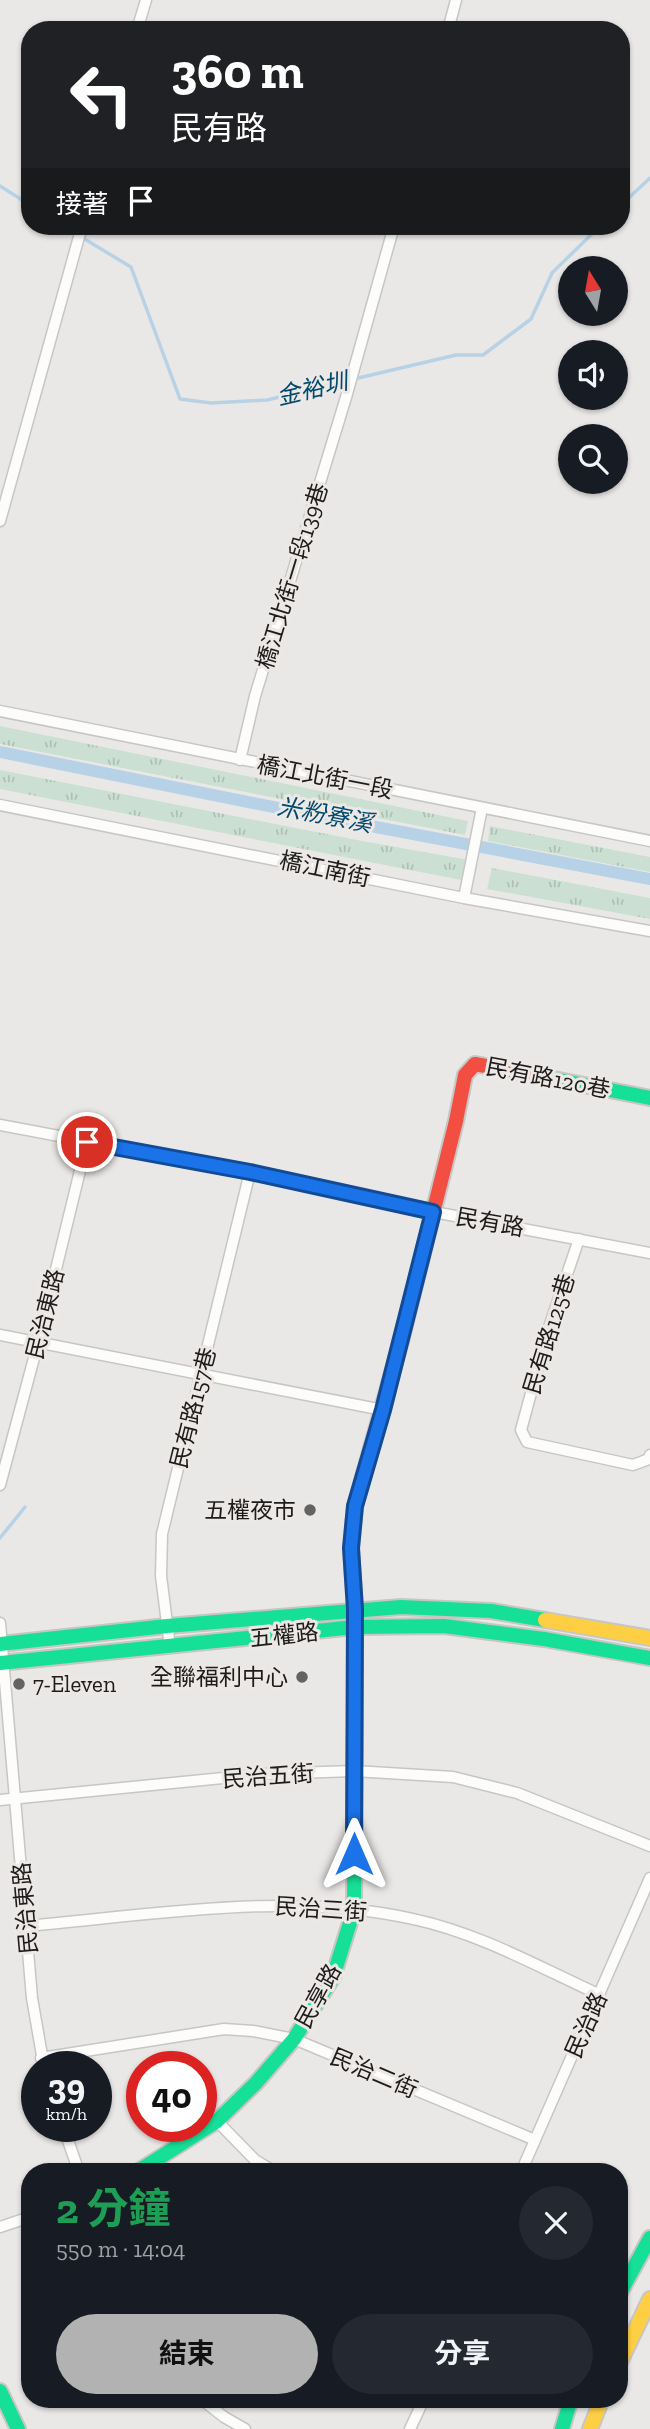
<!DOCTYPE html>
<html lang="zh-TW">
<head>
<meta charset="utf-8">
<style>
  :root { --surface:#171b24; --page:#242831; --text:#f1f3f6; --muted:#9ea1a6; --accent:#b2b2b3 }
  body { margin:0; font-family:"Zilla Slab","Noto Sans TC",serif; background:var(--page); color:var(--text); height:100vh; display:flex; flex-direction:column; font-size:26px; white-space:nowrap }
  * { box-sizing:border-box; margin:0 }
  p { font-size:23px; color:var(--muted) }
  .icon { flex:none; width:38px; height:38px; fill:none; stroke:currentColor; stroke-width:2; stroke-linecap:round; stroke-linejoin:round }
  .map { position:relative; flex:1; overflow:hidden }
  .sheet { position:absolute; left:21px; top:2163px; width:607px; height:245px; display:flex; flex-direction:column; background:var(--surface); border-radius:28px; box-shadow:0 2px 5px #0004 }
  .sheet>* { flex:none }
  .banner { position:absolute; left:21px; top:21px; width:609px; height:214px; border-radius:28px; box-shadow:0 2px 5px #0004; background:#202124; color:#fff; overflow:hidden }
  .needle { width:46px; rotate:349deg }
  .fabs { position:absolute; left:558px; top:256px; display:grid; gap:14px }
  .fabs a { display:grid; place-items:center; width:70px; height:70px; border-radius:50%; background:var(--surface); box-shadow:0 2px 5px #0004; font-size:35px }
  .speed { position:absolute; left:21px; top:2051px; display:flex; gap:14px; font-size:35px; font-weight:700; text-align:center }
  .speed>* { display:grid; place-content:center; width:91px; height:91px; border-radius:50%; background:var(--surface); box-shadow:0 2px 5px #0004; line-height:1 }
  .speed small { font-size:18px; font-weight:400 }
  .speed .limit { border:10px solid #d22; background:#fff; color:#111 }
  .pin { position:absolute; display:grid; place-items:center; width:60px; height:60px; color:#fff; margin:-30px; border:4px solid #fff; border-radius:50%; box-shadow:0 2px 7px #0007 }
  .me { position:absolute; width:77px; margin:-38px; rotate:0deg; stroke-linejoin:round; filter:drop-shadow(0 0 5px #0008) }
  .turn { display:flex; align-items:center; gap:24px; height:147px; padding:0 35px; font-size:32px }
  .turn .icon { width:91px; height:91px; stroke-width:2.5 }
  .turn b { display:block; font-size:49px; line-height:60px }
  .then { display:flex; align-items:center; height:66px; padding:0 35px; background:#0003; gap:14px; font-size:26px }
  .round { display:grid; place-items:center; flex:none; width:74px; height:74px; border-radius:37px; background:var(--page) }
  .summary { display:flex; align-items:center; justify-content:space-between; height:119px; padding:0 35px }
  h1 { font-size:42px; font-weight:700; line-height:52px; color:#1e9e55 }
  .cta { display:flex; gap:14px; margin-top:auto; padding:14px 35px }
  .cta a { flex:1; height:80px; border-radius:42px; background:var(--accent); color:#111; font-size:28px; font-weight:700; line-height:80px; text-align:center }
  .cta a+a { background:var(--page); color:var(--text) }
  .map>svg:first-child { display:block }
  .grass { fill:url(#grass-tufts) }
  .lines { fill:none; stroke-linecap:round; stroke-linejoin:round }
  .stream { stroke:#b7d2e6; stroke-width:3.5 }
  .canal { stroke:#b7d2e6; stroke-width:12 }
  .street-casing { stroke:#c7c6c4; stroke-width:13 }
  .fast-casing { stroke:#c7c6c4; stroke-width:18 }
  .slow-casing { stroke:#c7c6c4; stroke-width:18 }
  .jam-casing { stroke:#c7c6c4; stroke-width:18 }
  .street { stroke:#fcfcfb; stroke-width:10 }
  .fast { stroke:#16e098; stroke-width:14 }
  .slow { stroke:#ffcf43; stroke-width:14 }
  .jam { stroke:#f24e42; stroke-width:14 }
  .route-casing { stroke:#114b97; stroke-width:18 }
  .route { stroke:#1a73e8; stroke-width:12 }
  .poi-dot { fill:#656362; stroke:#ebe8e5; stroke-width:2.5 }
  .labels { text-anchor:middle; stroke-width:6; stroke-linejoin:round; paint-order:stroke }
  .street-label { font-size:23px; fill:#1d1c1b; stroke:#ebe8e5 }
  .poi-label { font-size:23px; fill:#1d1c1b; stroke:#ebe8e5; text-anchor:end }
  .water-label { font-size:24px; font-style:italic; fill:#00496e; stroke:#ebe8e5 }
</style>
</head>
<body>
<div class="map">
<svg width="650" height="2429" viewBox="0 0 650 2429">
  <defs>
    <pattern id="grass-tufts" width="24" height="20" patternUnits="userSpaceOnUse" patternTransform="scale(1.75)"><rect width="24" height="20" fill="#cbe0d2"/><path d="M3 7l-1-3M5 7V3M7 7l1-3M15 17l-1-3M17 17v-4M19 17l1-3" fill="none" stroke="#aec0b4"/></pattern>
  </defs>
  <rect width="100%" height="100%" fill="#eae8e6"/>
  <!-- grass -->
  <g class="grass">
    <polygon points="0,726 468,821 465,835 0,744"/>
    <polygon points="0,770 362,841 469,860 466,881 0,789"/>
    <polygon points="490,826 650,857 650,872 488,841"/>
    <polygon points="492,868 650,898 650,919 487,889"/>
  </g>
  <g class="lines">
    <!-- stream -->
    <g class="stream">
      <polyline points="0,186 30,205"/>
      <polyline points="621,205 650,178"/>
      <polyline points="63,226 131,267 180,399 211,403 267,400 347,381"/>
      <polyline points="354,379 456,355 483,355 531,319 552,273 600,226"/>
      <polyline points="0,1538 25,1507"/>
    </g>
    <!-- canal -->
    <polyline class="canal" points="0,752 323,817 650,879"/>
    <!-- street casing -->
    <g class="street-casing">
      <g id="street">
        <polyline points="137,30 146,0"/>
        <polyline points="448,30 456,0"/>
        <polyline points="0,521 82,226"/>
        <polyline points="0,711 650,841"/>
        <polyline points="240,760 255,696 347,394 394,226"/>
        <polyline points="0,805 464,898 650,931"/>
        <polyline points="464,898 482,808"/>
        <polyline points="0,1125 250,1172 434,1212 650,1253"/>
        <polyline points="579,1239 549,1327 521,1430 527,1442 633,1465 649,1459 650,1455"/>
        <polyline points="0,1335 383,1410"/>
        <polyline points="0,1485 38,1343 87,1142"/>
        <polyline points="0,1623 32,1998 44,2067"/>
        <polyline points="170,1647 161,1576 162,1534 250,1172"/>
        <polyline points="0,1800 264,1774 354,1771 453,1777 517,1793 650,1846"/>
        <path d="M27,1926C151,1915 291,1891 413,1919C479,1933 539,1967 600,1995"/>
        <polyline points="41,2058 224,2029 253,2031 294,2039 535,2140"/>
        <polyline points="217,2121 255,2160 275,2172"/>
        <polyline points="63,2126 79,2172"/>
        <polyline points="521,2172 650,1878"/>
        <polyline points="0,2227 30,2217"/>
        <polyline points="201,2399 224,2417 245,2429"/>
        <polyline points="410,2429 424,2399"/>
      </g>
    </g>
    <!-- fast casing -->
    <g class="fast-casing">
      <g id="fast">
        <polyline points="538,1076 650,1098"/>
        <polyline points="0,1644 167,1626 401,1607 491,1611 545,1620"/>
        <polyline points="0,1663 355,1627 444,1626 544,1639 650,1658"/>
        <polyline points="137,2172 217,2121 256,2083 294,2039 333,1977 354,1910 355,1724"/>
        <polyline points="620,2293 650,2238"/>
        <polyline points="0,2391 18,2429"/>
        <polyline points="562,2429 571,2399"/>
      </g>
    </g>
    <!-- slow casing -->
    <g class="slow-casing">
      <g id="slow">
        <polyline points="545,1620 650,1638"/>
        <polyline points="355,1724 355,1609 351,1548 355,1506 401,1341"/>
        <polyline points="620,2362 650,2299"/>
        <polyline points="590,2429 602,2399"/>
      </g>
    </g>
    <!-- jam casing -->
    <g class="jam-casing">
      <polyline id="jam" points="401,1341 456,1121 465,1075 475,1064 538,1076"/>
    </g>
    <!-- street -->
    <use href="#street" class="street"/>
    <!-- fast -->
    <use href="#fast" class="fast"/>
    <!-- slow -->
    <use href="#slow" class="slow"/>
    <!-- jam -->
    <use href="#jam" class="jam"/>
  </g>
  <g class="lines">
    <!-- route casing -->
    <g class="route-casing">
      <polyline id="route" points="87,1142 250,1172 433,1212 383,1410 355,1506 351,1548 355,1609 354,1854"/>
    </g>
    <!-- route -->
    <use href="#route" class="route"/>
  </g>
  <!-- markers -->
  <g class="poi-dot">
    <circle cx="310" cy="1510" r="7"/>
    <circle cx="302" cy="1677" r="7"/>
    <circle cx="19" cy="1684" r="7"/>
  </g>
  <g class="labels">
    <!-- street labels -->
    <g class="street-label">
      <text transform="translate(292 576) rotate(-73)" y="8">橋江北街一段139巷</text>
      <text transform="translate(325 777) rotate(11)" y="8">橋江北街一段</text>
      <text transform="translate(325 869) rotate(12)" y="8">橋江南街</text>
      <text transform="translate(548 1078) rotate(11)" y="8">民有路120巷</text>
      <text transform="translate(490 1222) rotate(10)" y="8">民有路</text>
      <text transform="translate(45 1314) rotate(-76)" y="8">民治東路</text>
      <text transform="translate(549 1334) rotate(-73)" y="8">民有路125巷</text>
      <text transform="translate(193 1408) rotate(-76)" y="8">民有路157巷</text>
      <text transform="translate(284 1635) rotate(-6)" y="8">五權路</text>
      <text transform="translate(268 1776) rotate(-4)" y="8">民治五街</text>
      <text transform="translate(25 1908) rotate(-95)" y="8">民治東路</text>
      <text transform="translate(321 1909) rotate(4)" y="8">民治三街</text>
      <text transform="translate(318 1996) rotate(-61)" y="8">民享路</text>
      <text transform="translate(586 2025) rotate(-66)" y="8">民治路</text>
      <text transform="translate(374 2073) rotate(23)" y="8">民治二街</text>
    </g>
    <!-- poi labels -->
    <g class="poi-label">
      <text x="296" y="1518">五權夜市</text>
      <text x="288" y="1685">全聯福利中心</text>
      <text x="33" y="1692" text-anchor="start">7-Eleven</text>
    </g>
    <!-- water labels -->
    <g class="water-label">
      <text transform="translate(312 389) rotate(-13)" y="8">金裕圳</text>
      <text transform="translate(325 815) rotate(11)" y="8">米粉寮溪</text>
    </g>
  </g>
</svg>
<div class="fabs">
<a><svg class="needle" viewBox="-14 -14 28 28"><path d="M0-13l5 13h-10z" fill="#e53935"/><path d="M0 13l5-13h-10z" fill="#9ea1a6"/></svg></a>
<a><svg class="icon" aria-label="sound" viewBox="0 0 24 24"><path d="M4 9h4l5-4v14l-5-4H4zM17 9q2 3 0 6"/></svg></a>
<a><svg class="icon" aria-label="search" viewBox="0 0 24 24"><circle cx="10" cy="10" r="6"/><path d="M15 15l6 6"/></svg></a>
</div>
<div class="speed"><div>39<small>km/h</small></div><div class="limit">40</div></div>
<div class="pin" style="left:87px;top:1142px;background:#d93025"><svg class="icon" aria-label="arrive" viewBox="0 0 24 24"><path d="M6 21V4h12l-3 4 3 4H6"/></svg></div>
<svg class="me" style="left:354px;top:1854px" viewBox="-20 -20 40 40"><path d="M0-17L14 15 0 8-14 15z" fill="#1a73e8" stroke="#fff" stroke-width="4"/></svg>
<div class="banner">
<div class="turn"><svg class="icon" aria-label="left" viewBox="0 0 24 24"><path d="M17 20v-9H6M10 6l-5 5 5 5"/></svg><div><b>360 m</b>民有路</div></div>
<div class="then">接著<svg class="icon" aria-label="arrive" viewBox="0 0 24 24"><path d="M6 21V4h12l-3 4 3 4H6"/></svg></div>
</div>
<section class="sheet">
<div class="summary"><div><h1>2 分鐘</h1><p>550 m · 14:04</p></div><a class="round"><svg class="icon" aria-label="close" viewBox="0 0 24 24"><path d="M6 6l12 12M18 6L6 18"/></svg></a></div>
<div class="cta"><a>結束</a><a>分享</a></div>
</section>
</div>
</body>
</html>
